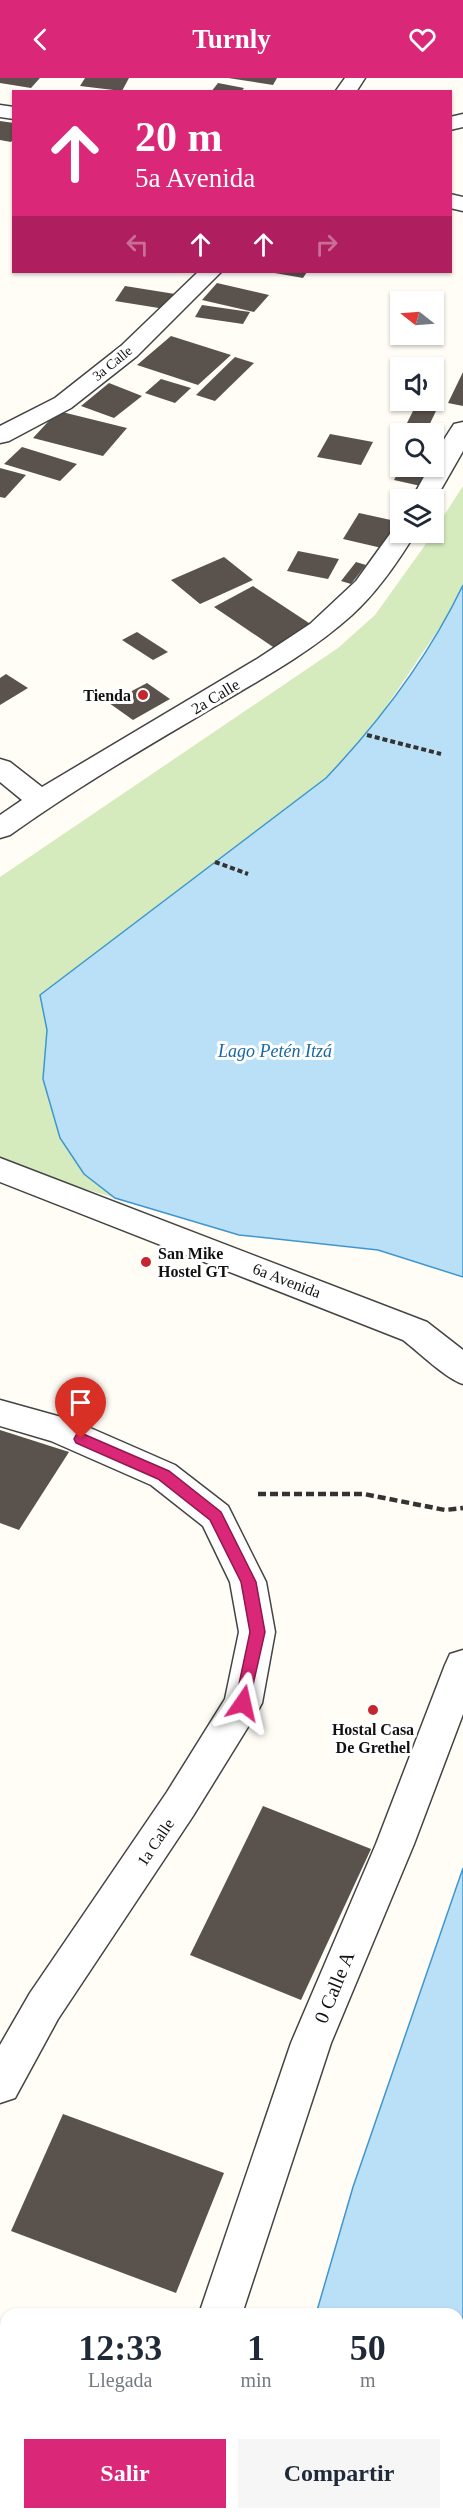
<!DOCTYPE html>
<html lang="es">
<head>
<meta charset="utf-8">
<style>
  :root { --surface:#fff; --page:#f6f6f7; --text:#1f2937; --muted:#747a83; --accent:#db2777 }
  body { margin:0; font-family:"Times New Roman",serif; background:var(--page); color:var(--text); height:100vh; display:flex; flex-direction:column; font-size:22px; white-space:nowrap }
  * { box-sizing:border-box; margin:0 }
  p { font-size:20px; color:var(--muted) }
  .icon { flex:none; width:33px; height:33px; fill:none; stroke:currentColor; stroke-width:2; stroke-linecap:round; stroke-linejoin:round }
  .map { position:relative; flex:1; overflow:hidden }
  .sheet { position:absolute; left:0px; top:2230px; width:464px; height:212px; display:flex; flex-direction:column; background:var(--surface); border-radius:18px 18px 0 0; box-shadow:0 2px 4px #0004 }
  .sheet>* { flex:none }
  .banner { position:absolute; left:12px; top:12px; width:440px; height:183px; border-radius:0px; box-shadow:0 2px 4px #0004; background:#db2777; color:#fff; overflow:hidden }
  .needle { width:39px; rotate:287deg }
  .tools { position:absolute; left:390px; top:213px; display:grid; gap:12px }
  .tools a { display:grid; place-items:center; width:54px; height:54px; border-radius:0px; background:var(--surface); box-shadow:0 2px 4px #0004; font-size:30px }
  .pin { position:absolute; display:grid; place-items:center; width:51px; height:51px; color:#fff; margin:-62px -26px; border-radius:50% 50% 50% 0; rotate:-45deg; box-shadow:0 0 6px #0007 }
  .pin .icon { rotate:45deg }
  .me { position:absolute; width:66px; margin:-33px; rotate:11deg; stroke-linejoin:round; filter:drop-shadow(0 0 4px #0008) }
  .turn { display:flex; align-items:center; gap:21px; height:126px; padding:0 24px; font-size:27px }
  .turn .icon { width:78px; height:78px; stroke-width:2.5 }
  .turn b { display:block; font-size:42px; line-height:51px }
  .lanes { display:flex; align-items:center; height:57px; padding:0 24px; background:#0003; justify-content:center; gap:30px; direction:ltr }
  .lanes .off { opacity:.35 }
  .eta { display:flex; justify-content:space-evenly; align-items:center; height:102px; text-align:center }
  .eta b { font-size:36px; font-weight:600; line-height:42px }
  .primary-button { display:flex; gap:12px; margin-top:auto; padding:12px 24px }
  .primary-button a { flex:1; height:69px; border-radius:0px; background:var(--accent); color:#fff; font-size:24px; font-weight:600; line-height:69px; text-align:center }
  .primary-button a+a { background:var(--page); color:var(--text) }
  header { display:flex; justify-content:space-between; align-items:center; height:78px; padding:0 24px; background:var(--accent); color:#fff; font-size:27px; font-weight:600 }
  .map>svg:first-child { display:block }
  .green { fill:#d5ebbd }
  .water { fill:#b9e0f7; stroke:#3f96cf; stroke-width:1.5 }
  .building { fill:#5a524d }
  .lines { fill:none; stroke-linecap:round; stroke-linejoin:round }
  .street-casing { stroke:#444; stroke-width:3 }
  .path-far1 { stroke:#333; stroke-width:4; stroke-dasharray:5 3; stroke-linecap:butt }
  .path { stroke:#333; stroke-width:4.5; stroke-dasharray:8 4; stroke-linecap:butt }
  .street { fill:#fff; fill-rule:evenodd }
  .route { fill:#db2777; stroke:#8e194d; stroke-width:1.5 }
  .poi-dot { fill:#c4262e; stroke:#fff; stroke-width:2 }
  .labels { text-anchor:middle; stroke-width:6; stroke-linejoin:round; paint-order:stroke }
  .far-street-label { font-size:14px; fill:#111; stroke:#fff }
  .poi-label { font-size:16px; font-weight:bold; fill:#111; stroke:#fff; text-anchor:end }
  .street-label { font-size:16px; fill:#111; stroke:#fff }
  .water-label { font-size:18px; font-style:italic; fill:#1768a6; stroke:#fff }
  .near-street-label { font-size:20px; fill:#111; stroke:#fff }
</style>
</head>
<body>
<header><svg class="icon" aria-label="back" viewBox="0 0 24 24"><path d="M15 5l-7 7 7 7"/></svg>Turnly<svg class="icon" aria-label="heart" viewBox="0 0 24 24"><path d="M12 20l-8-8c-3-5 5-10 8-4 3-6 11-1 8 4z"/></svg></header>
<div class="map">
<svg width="463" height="2441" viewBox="0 0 463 2441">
  <rect width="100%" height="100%" fill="#fffdf5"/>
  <!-- green -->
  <polygon class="green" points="463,408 463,507 451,533 367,657 326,700 40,917 47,952 43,1001 84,1096 115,1120 0,1086 0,799 338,570 375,537 423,470"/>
  <!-- water -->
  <g class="water">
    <path d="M463,507V1199L378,1172L239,1157L115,1120L84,1096L60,1060L43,1001L47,952L40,917L326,700C380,643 429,578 463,507Z"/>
    <polygon points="463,1790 463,2441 277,2441 277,2436 458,2436 458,2236 316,2236 353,2109"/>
  </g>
  <!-- building -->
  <g class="building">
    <polygon points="0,0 40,0 31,10 0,5"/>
    <polygon points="85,0 129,0 122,13 80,8"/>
    <polygon points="228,0 277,0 273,7"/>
    <polygon points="218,5 244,10 241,14 211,14"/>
    <polygon points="0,43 14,45 14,60 11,64 0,62"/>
    <polygon points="269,194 307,194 303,200"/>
    <polygon points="217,205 269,217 254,234 202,222"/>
    <polygon points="125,208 175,216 165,231 115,223"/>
    <polygon points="202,227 250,234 243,246 195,239"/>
    <polygon points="171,258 231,277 198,307 137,287"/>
    <polygon points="235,279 254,285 215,323 196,317"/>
    <polygon points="463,294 463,328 448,325"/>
    <polygon points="161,301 191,310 175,325 145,315"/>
    <polygon points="109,305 142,318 114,340 81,328"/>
    <polygon points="415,329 436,333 425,356 403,353"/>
    <polygon points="58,333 127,350 103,378 33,360"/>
    <polygon points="400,355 400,373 391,372"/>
    <polygon points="330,356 373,364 361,387 317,379"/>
    <polygon points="22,369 77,386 60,403 4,386"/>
    <polygon points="402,388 436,388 425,409 394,402"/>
    <polygon points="0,390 26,397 5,420 0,419"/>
    <polygon points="359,435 400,444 386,471 343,461"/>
    <polygon points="298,473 339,481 328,501 287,493"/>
    <polygon points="224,479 253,502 200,526 171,502"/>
    <polygon points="356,484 366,487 351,506 341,503"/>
    <polygon points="253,508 315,549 276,571 214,529"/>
    <polygon points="137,554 168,574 153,582 122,562"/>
    <polygon points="6,596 28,610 0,627 0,600"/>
    <polygon points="147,605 170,621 133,642 109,625"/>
    <polygon points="0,1352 69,1374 19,1452 0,1445"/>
    <polygon points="263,1728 371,1771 301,1922 190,1877"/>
    <polygon points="63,2036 224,2095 176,2215 11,2153"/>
    <polygon points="69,2436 147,2436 146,2441 68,2441"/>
  </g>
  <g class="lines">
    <!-- street casing -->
    <g class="street-casing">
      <g id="street">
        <polygon points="345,0 365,0 356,14 335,14"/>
        <polygon points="0,27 14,29 14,41 0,39"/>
        <polygon points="463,36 463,49 450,52 450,39"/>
        <polygon points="450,116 463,119 463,133 450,130"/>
        <polygon points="198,194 221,194 137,278 71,330 9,363 0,365 0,348 55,320 121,268"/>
        <path d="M463,344V373L435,422L434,425V422H411L430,388H434C434,375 447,357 454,346Z"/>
        <path d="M400,447V454H416C398,484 378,513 352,537C312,573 265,599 219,626C148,668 77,709 10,757L0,760V737L22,722L0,704V681L10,684L42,709L257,581L310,546L356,503L395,449Z"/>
        <path d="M0,1080L427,1244L463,1272V1306C445,1300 420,1275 403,1262L0,1104Z"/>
        <polygon points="0,1322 72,1342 175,1387 228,1428 266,1504 275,1554 262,1625 256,1636 193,1738 58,1941 15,2020 0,2025 0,1967 30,1915 167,1714 225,1621 239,1554 230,1504 203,1448 151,1407 51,1363 0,1348"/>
        <polygon points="463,1572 463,1636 414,1766 331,1965 242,2236 199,2236 291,1965 376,1766 445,1587 450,1576"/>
        <rect x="163" y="2436" width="46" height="5"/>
      </g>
    </g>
    <!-- path-far1 -->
    <g class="path-far1">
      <polyline points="367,657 441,676"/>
      <polyline points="215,784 248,796"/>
    </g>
    <!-- path -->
    <polyline class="path" points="258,1416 364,1416 445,1432 463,1430"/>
    <!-- street -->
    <use href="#street" class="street"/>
  </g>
  <!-- route -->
  <polygon class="route" points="81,1355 169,1393 221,1434 256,1504 265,1554 248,1629 243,1631 238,1629 235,1625 250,1554 241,1504 210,1442 158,1401 76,1365 74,1361 76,1357"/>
  <!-- markers -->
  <g class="poi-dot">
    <circle cx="143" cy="617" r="6"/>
    <circle cx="146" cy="1184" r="6"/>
    <circle cx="373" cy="1632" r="6"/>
  </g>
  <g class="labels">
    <!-- far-street labels -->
    <g class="far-street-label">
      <text transform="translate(112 285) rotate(-39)" y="5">3a Calle</text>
    </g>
    <!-- poi labels -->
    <g class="poi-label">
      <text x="131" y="623">Tienda</text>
      <text x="158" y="1181" text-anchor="start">San Mike<tspan x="158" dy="18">Hostel GT</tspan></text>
      <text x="373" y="1657" text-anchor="middle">Hostal Casa<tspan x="373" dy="18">De Grethel</tspan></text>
    </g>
    <!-- street labels -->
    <g class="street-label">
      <text transform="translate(215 618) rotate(-31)" y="6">2a Calle</text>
      <text transform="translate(287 1202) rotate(21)" y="6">6a Avenida</text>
      <text transform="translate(155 1764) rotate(-56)" y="6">1a Calle</text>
    </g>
    <!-- water labels -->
    <g class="water-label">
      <text x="275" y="979">Lago Petén Itzá</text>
    </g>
    <!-- near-street labels -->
    <g class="near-street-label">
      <text transform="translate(334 1909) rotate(-68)" y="7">0 Calle A</text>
    </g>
  </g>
</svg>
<div class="tools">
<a><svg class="needle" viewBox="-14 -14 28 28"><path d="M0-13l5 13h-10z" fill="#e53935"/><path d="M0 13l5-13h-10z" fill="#747a83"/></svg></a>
<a><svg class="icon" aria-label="sound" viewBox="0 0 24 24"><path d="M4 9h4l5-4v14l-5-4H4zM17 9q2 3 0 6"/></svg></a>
<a><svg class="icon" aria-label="search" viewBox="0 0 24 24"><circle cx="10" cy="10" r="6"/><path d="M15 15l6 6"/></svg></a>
<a><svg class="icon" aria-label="layers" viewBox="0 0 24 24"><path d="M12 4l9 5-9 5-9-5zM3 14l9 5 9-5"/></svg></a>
</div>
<div class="pin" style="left:81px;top:1361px;background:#d93025"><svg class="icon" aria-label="arrive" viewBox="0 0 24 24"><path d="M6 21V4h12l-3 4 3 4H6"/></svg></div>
<svg class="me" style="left:243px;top:1625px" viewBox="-20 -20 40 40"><path d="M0-17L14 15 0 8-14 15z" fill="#db2777" stroke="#fff" stroke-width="4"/></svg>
<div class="banner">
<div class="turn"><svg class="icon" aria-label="ahead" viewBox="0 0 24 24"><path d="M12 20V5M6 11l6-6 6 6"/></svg><div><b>20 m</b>5a Avenida</div></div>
<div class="lanes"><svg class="icon off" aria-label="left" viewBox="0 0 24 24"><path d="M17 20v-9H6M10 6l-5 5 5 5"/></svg><svg class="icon" aria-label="ahead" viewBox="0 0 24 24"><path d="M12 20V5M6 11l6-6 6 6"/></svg><svg class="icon" aria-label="ahead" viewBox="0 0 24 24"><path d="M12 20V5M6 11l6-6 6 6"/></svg><svg class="icon off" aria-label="right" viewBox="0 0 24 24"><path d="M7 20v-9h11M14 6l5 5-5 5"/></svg></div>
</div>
<section class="sheet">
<div class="eta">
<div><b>12:33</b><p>Llegada</p></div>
<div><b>1</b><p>min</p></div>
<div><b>50</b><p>m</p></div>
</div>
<div class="primary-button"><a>Salir</a><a>Compartir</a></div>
</section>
</div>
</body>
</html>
